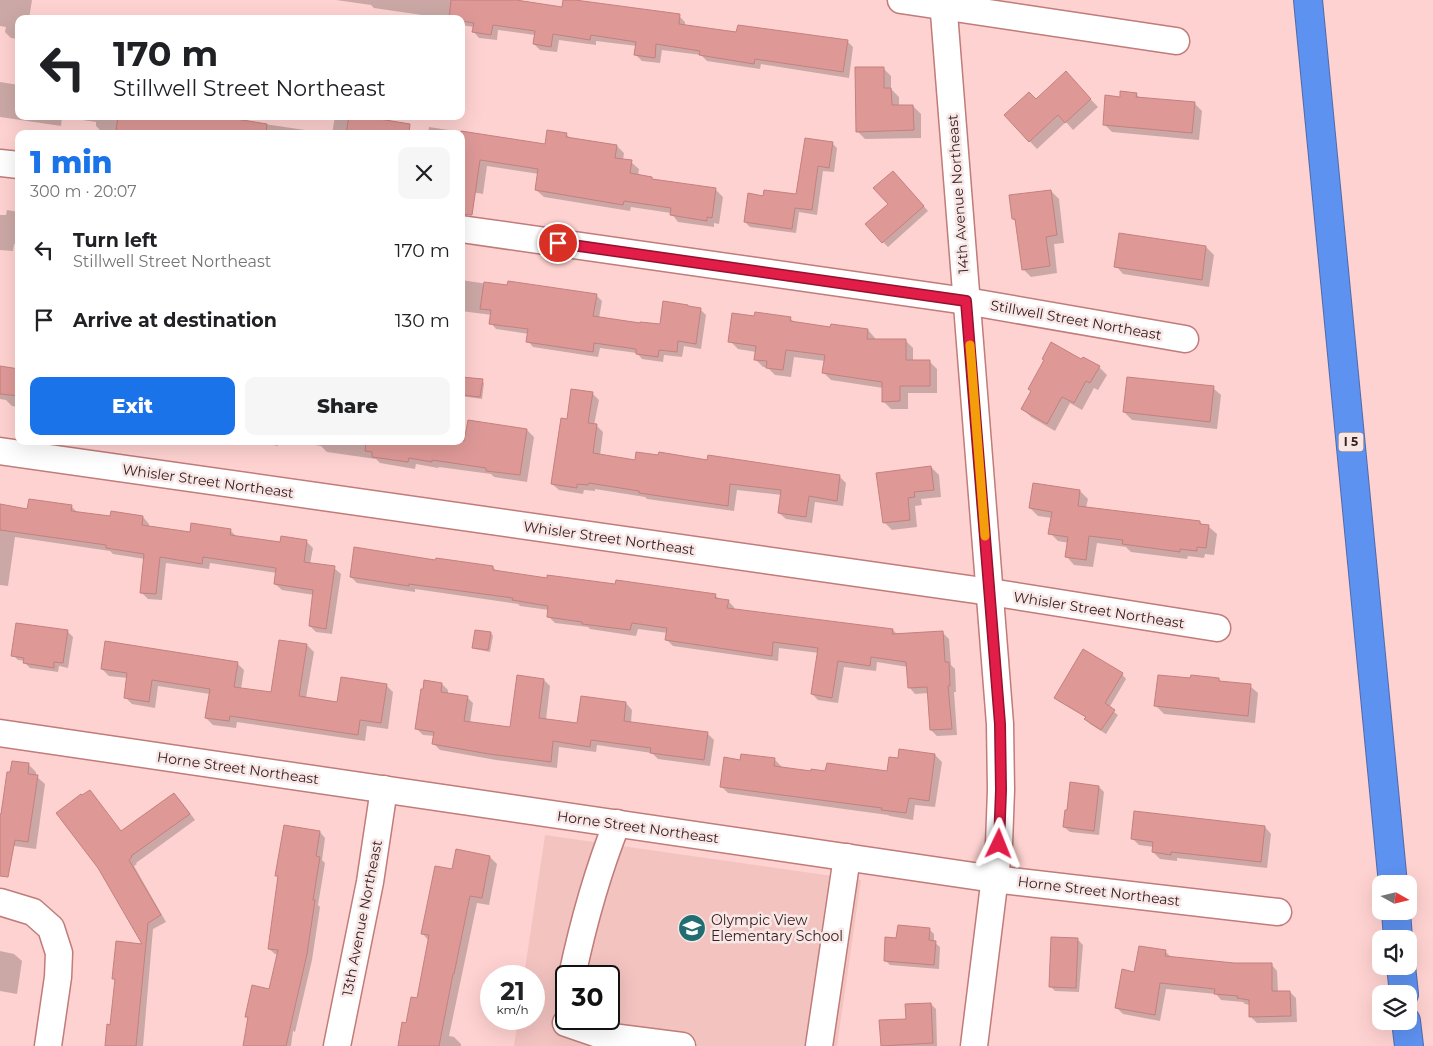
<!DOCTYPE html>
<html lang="en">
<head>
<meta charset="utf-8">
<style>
  :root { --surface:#fff; --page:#f6f6f6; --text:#202124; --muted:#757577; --accent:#1a73e8 }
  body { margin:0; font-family:Montserrat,sans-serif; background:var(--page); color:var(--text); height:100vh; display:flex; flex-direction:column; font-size:19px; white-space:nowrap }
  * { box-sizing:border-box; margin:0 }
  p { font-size:16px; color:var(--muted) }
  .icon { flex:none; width:28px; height:28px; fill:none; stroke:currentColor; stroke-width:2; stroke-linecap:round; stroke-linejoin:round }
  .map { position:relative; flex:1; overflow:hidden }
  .details { position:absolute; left:15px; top:130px; width:450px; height:315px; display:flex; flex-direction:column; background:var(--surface); border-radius:10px; box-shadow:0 5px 20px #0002 }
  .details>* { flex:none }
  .hud { position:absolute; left:15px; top:15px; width:450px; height:105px; border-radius:10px; box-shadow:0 5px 20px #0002; background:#fff; color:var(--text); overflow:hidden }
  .needle { width:32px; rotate:98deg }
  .tools { position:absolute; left:1372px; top:875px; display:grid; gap:10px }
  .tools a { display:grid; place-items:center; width:45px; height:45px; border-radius:10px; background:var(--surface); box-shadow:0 5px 20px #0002; font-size:25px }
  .speed { position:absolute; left:480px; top:965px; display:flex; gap:10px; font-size:25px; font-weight:700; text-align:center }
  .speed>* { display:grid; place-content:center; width:65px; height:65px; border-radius:50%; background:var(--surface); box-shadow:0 5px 20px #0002; line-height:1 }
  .speed small { font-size:12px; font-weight:400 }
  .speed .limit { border:2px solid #111; border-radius:8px; background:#fff; color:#111 }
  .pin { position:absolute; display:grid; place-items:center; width:42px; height:42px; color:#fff; margin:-21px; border:2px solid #fff; border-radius:50%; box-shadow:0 1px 5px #0007 }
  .me { position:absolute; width:55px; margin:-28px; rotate:2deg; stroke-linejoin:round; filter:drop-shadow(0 0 4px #0008) }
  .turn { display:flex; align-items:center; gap:18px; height:105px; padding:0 15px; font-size:22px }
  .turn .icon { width:65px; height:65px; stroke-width:2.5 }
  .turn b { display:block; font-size:35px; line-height:42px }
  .round { display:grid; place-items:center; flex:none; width:52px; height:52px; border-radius:10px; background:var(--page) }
  .headline { display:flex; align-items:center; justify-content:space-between; height:85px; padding:0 15px }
  h1 { font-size:30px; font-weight:800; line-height:38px; color:var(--accent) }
  .primary-button { display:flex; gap:10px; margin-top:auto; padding:10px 15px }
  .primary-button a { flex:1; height:58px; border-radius:10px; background:var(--accent); color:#fff; font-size:20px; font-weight:800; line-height:58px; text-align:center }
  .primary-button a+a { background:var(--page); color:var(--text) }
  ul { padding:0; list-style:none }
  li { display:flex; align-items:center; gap:15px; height:70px; padding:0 15px }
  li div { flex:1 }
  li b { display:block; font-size:19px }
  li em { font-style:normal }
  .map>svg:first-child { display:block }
  .built { fill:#f3c3c0; fill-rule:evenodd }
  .shadow { fill:#0003 }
  .building { fill:#de9997; stroke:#c4807e }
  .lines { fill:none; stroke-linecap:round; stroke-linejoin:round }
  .minor-casing { stroke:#bf7c7a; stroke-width:29 }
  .highway-casing { stroke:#526aa8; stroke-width:30 }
  .minor { stroke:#fff; stroke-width:26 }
  .highway { stroke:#5e92f1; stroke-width:28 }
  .route-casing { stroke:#92132f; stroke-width:12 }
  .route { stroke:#e11d48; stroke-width:9 }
  .slow { stroke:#f59e0b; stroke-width:9 }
  .labels { text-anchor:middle; stroke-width:5; stroke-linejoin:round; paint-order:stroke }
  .shield { fill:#f7e7e7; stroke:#735c5b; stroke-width:1 }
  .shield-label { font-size:12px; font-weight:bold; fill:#3b201f }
  .street-label { font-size:14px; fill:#3b201f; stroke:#f7e7e7 }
  .poi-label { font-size:14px; fill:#3b201f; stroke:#f7e7e7; text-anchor:start }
</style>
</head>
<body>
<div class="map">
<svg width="1433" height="1046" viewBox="0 0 1433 1046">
  <rect width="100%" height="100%" fill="#fed2d0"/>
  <!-- built -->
  <path class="built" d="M545,835L861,880L837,1046H514L518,1019H534V976H524ZM566,976H609V1019H566Z"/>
  <!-- shadow -->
  <g class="shadow">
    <polygon points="0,0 32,0 29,19 19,19 19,39 11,38 5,32 6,27 0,26"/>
    <polygon points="336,0 505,0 563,9 564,0 566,0 679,16 685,22 685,26 737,34 847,41 853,47 849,78 761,64 760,69 707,61 701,55 662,50 660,63 642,61 636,55 637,46 596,41 596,45 559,40 557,52 540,50 534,44 535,35 498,30 497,40 479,38 474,32 474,27 461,25 461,19 449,19 374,8 371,5"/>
    <polygon points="883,68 891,76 891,89 899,97 899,106 913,106 921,114 921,138 865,139 857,131"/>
    <polygon points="1073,81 1098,107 1073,130 1066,122 1037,149 1006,116"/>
    <polygon points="0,82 19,85 19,116 210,116 332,134 335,116 354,116 398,134 120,134 101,131 96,126 96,122 62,117 61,126 0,117"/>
    <polygon points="1136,94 1140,98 1194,103 1202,111 1199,140 1112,132 1104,124 1121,98"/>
    <polygon points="429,127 546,145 566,134 571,139 617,146 624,153 623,160 631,162 639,169 638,176 651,178 653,180 716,190 723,197 719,224 714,223 714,227 678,222 671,213 631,207 630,211 544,197 536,190 539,174 487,166 483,194 461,190 461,134 428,134"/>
    <polygon points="832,143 837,148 834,172 823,171 817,215 799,212 796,233 750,227 745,222 764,197 797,196"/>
    <polygon points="898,177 928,211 888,247 883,242"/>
    <polygon points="1051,191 1059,199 1064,243 1054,244 1057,273 1031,277 1023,269 1016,222 1013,219"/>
    <polygon points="7,210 19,212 19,244 14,244 13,251 0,250 0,215 6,215"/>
    <polygon points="1206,247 1214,255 1209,287 1123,274 1116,266"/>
    <polygon points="461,280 508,287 596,295 602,301 599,318 661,326 688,306 690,308 700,309 706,315 701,349 684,346 682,357 664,355 663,362 642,359 637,353 600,348 598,357 533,347 528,341 529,334 496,329 491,323 492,315 461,311"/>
    <polygon points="755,317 790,318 795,323 832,328 868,330 875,338 875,341 905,340 913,348 913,361 929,361 937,369 937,393 908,393 908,409 891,409 883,401 883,388 831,380 823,372 825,361 794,357 791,377 775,375 768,368 763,367 755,359 756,352 738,349 730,341"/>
    <polygon points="1045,360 1082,360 1099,367 1107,375 1098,390 1094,388 1082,410 1070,403 1055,431 1031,417 1023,409"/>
    <polygon points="0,367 19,370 19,407 12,406 6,400 0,399"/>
    <polygon points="461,378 482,381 484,383 482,399 461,396"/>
    <polygon points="1213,388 1221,395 1217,429 1132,420 1124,412"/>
    <polygon points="592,393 599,400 594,425 597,426 603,432 600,456 636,461 708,461 839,476 846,483 843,506 815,502 812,523 786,519 779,513 782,495 737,490 734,511 647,499 645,497 595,489 595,491 584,490 583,494 559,490 552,484 568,420"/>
    <polygon points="527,430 534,437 527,482 494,477 491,474 439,467 438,468 416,464 415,469 380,463 376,459 327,452 321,446 291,441 461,441 461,438 466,439"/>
    <polygon points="249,441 279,441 278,446"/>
    <polygon points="931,467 939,475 941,497 921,499 922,505 915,506 917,527 892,530 884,522"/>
    <polygon points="1080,491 1088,499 1086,508 1200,522 1204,526 1209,527 1217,534 1214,555 1205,554 1204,558 1188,556 1187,559 1131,552 1126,547 1097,543 1093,567 1074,565 1067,557 1069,543 1058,541 1050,533 1052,518 1038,516 1030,508"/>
    <polygon points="0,506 28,510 71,506 78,513 111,518 143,517 149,524 149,527 191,533 230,530 237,537 281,544 306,541 313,548 310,564 334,568 341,574 332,634 316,632 310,626 314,595 282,590 275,584 277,573 210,563 209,569 166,563 162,600 148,599 141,592 145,559 113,554 110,551 15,537 8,586 0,585"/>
    <polygon points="436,561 493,567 497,572 548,580 715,595 720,600 728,601 734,607 734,610 893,630 898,635 943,633 949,639 951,665 955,669 956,692 954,692 957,735 937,736 931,730 929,693 915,694 909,687 908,667 877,662 876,671 844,667 838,703 818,700 812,694 819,653 779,648 778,661 673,646 667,640 668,633 638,629 636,636 590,629 588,627 555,623 548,616 549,610 520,606 518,604 415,589 415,592 357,583 351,577"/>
    <polygon points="68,632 73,637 68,668 59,666 58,672 30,668 25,663 25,661 18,660 13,655"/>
    <polygon points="491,633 493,636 490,652 475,649 473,647"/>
    <polygon points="307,645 314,652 306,698 338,703 386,685 393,692 388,729 367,726 365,741 237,722 236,728 213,725 206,718 210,694 158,686 155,708 132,704 125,697 128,678 109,676 102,669 237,663 244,670 241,689 272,694"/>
    <polygon points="1122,674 1126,679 1109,708 1118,715 1106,734 1090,724 1086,719 1087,718 1060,702 1055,698"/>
    <polygon points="1191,679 1219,679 1222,683 1250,686 1258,693 1255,723 1164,714 1156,706"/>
    <polygon points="544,680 550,686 546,720 578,725 582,697 626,703 632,710 631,723 707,733 714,740 710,766 658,759 652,753 597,745 596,752 559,747 557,768 496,760 440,750 434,744 435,736 423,735 416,728 442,684 448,690 448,694 467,697 473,703 470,723 511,728"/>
    <polygon points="935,755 942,762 935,807 915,805 913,820 890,816 888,815 728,793 721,786 741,761 775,760 782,767 781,768 812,772 888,773 899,760"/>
    <polygon points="28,764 36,772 36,776 45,784 36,849 0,844 0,815 2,815"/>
    <polygon points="1099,787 1104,792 1099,835 1070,832 1064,827"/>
    <polygon points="174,794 180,800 195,820 136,863 137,864 134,866 166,922 153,929 143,1046 106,1046 112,1026 116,981 113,978 145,946 121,832"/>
    <polygon points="1265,827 1271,834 1267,868 1177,858 1177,861 1160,859 1153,852 1154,847 1139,845 1132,838"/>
    <polygon points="320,832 325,838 322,860 325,863 318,905 320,907 312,960 295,1032 293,1031 291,1046 245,1046 249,1019 246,1016 270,991 279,955 275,954 269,949 279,878 277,876"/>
    <polygon points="490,857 497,864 489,905 477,903 449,1036 454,1037 461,1044 461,1046 399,1046 418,999 429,941 422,933 453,871"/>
    <polygon points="929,929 934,934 934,942 940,947 939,969 890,965 885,960 898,939"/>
    <polygon points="1078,940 1083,945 1079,992 1055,991 1050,986"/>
    <polygon points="0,951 14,954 22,961 17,994 0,991"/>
    <polygon points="1165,951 1172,958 1234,965 1271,964 1277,971 1278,992 1290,992 1296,998 1297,1022 1257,1023 1250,1016 1250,1005 1245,1004 1243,1002 1221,1000 1216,994 1166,989 1160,1021 1123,1014 1117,1008 1136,973"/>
    <polygon points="931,1004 936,1009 937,1046 882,1046 880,1022 908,1020"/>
  </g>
  <!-- building -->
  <g class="building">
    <polygon points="451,0 516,0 562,7 563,0 575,0 680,14 679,24 736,32 738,25 848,40 843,72 755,59 754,64 699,55 700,51 656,44 655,58 634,55 636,42 591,35 590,40 553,34 551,47 533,44 535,31 493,25 491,35 472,32 474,23 461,21 461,19 449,19"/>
    <polygon points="855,67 884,67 884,88 891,88 892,105 913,105 914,130 856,132"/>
    <polygon points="1066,71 1091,99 1065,123 1058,115 1029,142 1004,115 1029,92 1036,99"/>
    <polygon points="1120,91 1137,93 1136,97 1195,102 1192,133 1103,125 1105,95 1120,97"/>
    <polygon points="118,116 218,116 267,124 266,134 132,134 116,131"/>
    <polygon points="349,116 361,116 410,124 409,134 346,134"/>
    <polygon points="547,130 567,133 566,137 617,145 615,158 632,160 630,173 652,177 652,179 716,188 712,218 707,217 707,221 670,215 671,208 624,201 623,205 535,190 538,169 480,160 472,215 461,214 461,131 545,144"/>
    <polygon points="805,138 833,142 829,168 818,166 812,210 795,208 792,229 744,222 748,193 763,196 764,190 796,194"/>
    <polygon points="893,171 924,206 882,243 865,224 888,204 873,188"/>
    <polygon points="1051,190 1057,235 1046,237 1050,266 1022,270 1015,219 1012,219 1009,195"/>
    <polygon points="1119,233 1206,246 1202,280 1114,267"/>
    <polygon points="508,281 597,294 593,316 640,323 640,322 660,324 663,301 688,305 688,306 701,308 696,344 678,341 677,352 659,350 658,357 636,354 636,349 594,343 593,352 526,342 528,329 489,324 491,310 480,309 484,282 507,285"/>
    <polygon points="755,312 791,317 790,321 830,327 831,324 868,329 867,339 906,339 906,360 930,360 930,386 900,386 900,401 882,402 882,382 822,373 825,355 786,350 783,370 766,368 767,361 754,360 756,346 728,342 732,313 754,316"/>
    <polygon points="1051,342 1081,359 1083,357 1100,366 1090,383 1086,381 1074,403 1062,397 1047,424 1021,409 1031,391 1028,389 1044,360 1042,359"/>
    <polygon points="0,366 19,369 19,396 0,394"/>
    <polygon points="461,377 483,379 480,397 461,395"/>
    <polygon points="1127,377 1214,386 1210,422 1123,412"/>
    <polygon points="571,389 593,392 588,423 597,424 593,453 635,460 636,452 658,455 659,452 707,460 708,455 840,475 837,501 809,496 806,517 778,513 781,490 730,484 728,506 639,493 639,491 589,483 588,485 577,484 577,488 551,484 561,418 567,419"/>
    <polygon points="468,420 527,429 520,475 486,471 486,468 432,460 432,462 409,458 408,462 372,457 372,452 365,451 366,441 464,441"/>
    <polygon points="931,466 934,490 914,492 915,497 908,498 910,520 883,523 876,473"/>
    <polygon points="1033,483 1080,490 1078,506 1200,521 1200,524 1209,525 1206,548 1197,547 1197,551 1180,549 1180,552 1122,544 1123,540 1089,536 1086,560 1065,557 1068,537 1048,534 1052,512 1029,508"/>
    <polygon points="29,499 72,505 71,511 110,516 111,511 143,516 142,525 190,532 191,523 231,529 230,535 280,542 281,536 307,540 304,562 335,566 326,629 309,626 313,590 274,584 276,568 203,557 202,564 160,557 156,594 140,593 144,554 106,548 106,545 0,530 0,504 27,509"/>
    <polygon points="354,547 435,560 436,558 493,566 493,570 547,578 547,575 615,584 616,580 716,594 715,598 729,600 727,608 893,629 892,634 943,631 945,662 949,662 950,686 948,686 952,729 930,730 927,687 908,688 906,662 871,657 870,666 838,661 832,698 811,694 818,648 773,642 772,656 665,640 667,628 632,623 630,630 582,624 582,622 547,617 548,606 512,600 513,598 409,584 409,586 350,577"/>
    <polygon points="16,623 68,630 63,663 54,662 54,668 23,663 24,658 11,656"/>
    <polygon points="475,630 491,632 488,650 472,648"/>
    <polygon points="279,640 307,644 299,696 337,702 341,677 387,684 381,723 360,720 358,735 230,716 229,721 205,718 210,689 152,680 149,702 124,698 127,673 101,669 105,641 238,662 234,687 271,692"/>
    <polygon points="1083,649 1123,673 1105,703 1115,710 1101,730 1084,719 1086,717 1054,698"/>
    <polygon points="517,675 544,679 539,718 577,723 581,696 626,702 624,721 708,732 704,760 650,753 651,748 591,740 590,747 553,741 551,762 489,754 432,744 434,732 415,729 421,689 423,689 424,680 442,683 441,692 468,696 464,721 510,727"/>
    <polygon points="1158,675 1190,678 1191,675 1219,678 1219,681 1251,684 1248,716 1154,706"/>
    <polygon points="899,749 935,754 929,801 909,798 906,813 881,810 882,808 720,787 724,757 740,760 741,754 775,758 774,766 811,771 811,769 825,771 827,763 887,771 889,757 898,758"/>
    <polygon points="12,761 29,763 28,774 38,775 28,842 15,840 8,877 0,876 0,814 1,814 7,772 10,772"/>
    <polygon points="1070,782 1099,786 1094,831 1063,827 1065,810 1067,810"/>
    <polygon points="90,790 121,831 174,793 190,814 131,856 132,857 129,860 161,915 148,923 136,1046 105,1046 107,1024 110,1025 115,979 112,979 116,941 142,944 98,868 56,813 81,794 82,795"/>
    <polygon points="1134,811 1265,826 1261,862 1171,852 1171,855 1152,852 1153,842 1131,839"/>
    <polygon points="284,825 320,831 316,856 320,857 313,900 315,900 307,954 286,1046 243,1046 248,1017 245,1017 252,985 269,989 278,950 268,949 278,876 275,876"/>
    <polygon points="456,849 490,856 482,898 470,896 454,974 453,974 439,1046 398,1046 402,1022 406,1023 411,997 417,998 429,935 421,934 435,866 452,869"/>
    <polygon points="898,925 930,928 929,940 936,941 934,965 884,961 885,937 896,938"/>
    <polygon points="1051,937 1078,938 1076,988 1049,987"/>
    <polygon points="1139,946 1166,950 1165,956 1234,963 1272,963 1272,991 1290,991 1291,1016 1249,1017 1249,1000 1237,998 1238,996 1214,994 1215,989 1160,983 1155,1015 1115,1008 1122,969 1134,972"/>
    <polygon points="931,1003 933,1043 881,1046 879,1020 906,1019 905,1004"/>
  </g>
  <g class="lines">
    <!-- minor casing -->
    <g class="minor-casing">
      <g id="minor">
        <polyline points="901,0 1176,41"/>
        <polyline points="943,0 1000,724 1001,790 999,844 974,1046"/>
        <polyline points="0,163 19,165"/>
        <polyline points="461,229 966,301 1185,339"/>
        <polyline points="0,451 990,592 1217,628"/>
        <polyline points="0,733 994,879 1278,912"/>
        <polyline points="0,902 33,912 51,928 59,953 58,977 48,1046"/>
        <path d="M572,976C583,924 597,873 617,823"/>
        <polyline points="566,1023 604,1036 682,1046"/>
        <polyline points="337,1046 370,882 384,789"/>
        <polyline points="819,1046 847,857"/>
      </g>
    </g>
    <!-- highway casing -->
    <g class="highway-casing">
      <g id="highway">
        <polyline points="1308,0 1393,884"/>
        <polyline points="1396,911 1398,939"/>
        <polyline points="1401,966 1404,994"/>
        <polyline points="1406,1021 1409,1046"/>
      </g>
    </g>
    <!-- minor -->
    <use href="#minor" class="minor"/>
    <!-- highway -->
    <use href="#highway" class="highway"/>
  </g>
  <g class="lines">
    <!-- route casing -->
    <g class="route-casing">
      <polyline id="route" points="558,243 966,301 1000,724 1001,790 999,844"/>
    </g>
    <!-- route -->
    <use href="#route" class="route"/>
    <!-- slow -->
    <polyline class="slow" points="970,345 985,536"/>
  </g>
  <!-- icons -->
  <defs>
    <g id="school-disc" transform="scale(1.4375)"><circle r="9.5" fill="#226d72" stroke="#f7e7e7"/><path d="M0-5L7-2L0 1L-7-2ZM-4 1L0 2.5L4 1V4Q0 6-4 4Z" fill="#fff"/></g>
  </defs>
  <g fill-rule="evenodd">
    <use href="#school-disc" x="692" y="928"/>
  </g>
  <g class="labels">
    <!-- shield labels -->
    <rect class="shield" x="1338.5" y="432.5" width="25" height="19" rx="4"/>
    <g class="shield-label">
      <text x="1351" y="446">I 5</text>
    </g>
    <!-- street labels -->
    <g class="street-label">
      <text transform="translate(958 194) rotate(-94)" y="5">14th Avenue Northeast</text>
      <text transform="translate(1076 320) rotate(10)" y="5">Stillwell Street Northeast</text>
      <text transform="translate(208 481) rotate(8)" y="5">Whisler Street Northeast</text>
      <text transform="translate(609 538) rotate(8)" y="5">Whisler Street Northeast</text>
      <text transform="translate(1099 610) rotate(9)" y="5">Whisler Street Northeast</text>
      <text transform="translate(238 768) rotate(8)" y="5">Horne Street Northeast</text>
      <text transform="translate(638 827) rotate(8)" y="5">Horne Street Northeast</text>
      <text transform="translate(1099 891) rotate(7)" y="5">Horne Street Northeast</text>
      <text transform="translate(362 918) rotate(-79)" y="5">13th Avenue Northeast</text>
    </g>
    <!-- poi labels -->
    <g class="poi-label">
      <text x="711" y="925">Olympic View<tspan x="711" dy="16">Elementary School</tspan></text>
    </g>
  </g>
</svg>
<div class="tools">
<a><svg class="needle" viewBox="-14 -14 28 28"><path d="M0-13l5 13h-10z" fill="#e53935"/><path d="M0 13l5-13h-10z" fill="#757577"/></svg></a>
<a><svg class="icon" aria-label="sound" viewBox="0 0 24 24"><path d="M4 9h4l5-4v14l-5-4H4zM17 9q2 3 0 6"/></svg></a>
<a><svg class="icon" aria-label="layers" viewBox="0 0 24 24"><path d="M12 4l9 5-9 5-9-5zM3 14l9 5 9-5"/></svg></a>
</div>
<div class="speed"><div>21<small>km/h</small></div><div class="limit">30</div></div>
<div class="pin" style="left:558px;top:243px;background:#d93025"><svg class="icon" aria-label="arrive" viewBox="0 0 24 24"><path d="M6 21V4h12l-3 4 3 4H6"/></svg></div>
<svg class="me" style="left:999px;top:844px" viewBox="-20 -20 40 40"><path d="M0-17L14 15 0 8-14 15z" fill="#e11d48" stroke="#fff" stroke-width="4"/></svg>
<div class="hud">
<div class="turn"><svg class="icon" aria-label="left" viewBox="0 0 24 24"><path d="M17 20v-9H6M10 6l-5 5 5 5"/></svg><div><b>170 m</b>Stillwell Street Northeast</div></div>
</div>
<section class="details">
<div class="headline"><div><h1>1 min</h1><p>300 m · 20:07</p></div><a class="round"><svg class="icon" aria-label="close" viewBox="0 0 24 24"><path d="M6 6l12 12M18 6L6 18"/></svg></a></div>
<ul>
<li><svg class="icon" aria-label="left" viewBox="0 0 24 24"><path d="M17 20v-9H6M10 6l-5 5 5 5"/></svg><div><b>Turn left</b><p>Stillwell Street Northeast</p></div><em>170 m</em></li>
<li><svg class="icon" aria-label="arrive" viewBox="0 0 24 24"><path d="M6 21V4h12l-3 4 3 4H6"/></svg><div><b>Arrive at destination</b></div><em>130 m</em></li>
</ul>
<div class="primary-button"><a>Exit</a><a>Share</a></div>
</section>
</div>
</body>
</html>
